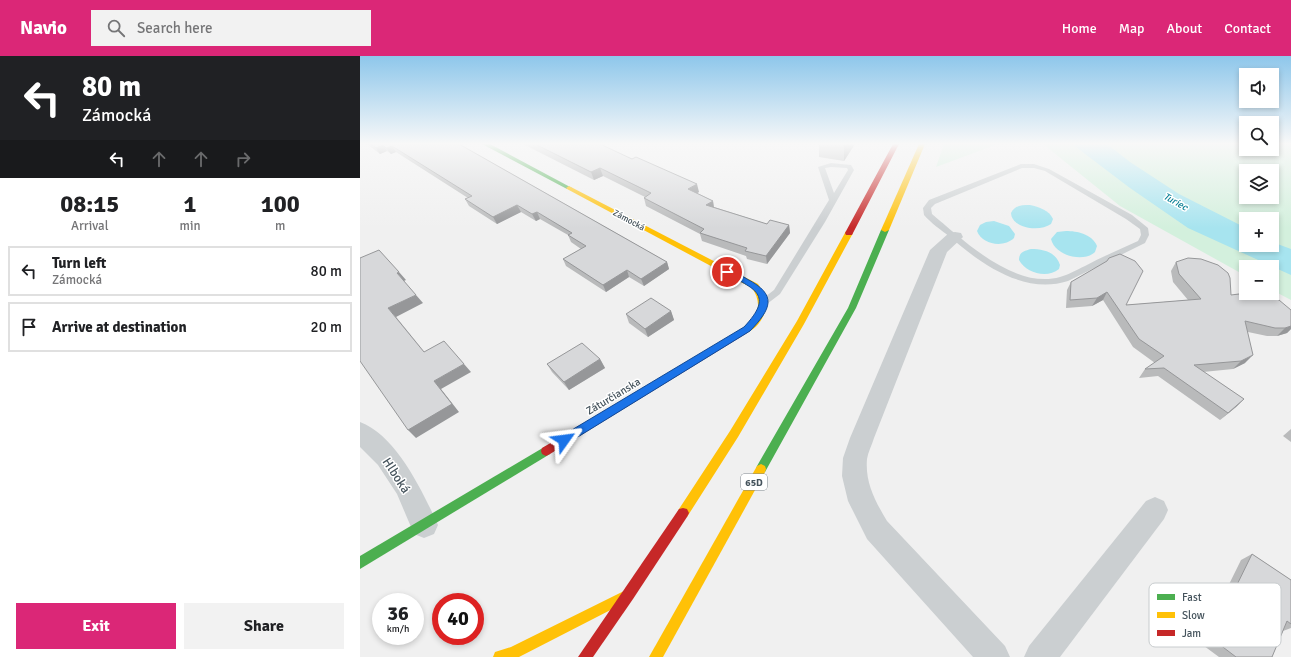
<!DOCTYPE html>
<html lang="en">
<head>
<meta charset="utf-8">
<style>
  :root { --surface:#fff; --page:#f2f2f2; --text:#202124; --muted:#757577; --line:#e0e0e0; --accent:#db2777 }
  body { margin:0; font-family:Signika,sans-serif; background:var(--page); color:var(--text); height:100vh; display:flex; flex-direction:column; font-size:15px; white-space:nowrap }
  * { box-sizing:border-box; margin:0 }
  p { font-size:13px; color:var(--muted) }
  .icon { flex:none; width:22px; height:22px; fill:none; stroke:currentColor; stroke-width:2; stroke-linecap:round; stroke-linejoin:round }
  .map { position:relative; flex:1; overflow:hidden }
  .details { display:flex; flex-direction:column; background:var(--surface); width:360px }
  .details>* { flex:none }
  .guide { background:#202124; color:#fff; overflow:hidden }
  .buttons { position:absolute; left:879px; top:12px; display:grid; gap:8px }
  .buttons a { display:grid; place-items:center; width:40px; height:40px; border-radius:0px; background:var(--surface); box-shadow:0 2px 6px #0003; font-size:20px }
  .speed { position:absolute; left:12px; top:537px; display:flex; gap:8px; font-size:20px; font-weight:700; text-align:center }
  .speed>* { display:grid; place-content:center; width:52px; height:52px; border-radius:50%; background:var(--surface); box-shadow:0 2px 6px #0003; line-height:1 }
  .speed small { font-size:10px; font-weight:400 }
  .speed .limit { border:6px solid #d22; background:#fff; color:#111 }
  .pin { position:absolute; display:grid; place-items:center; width:34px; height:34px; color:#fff; margin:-17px; border:2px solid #fff; border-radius:50%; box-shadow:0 1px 4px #0007 }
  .me { position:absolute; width:44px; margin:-22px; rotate:59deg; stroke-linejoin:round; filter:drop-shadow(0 0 3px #0008) }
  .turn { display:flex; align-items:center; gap:14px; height:84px; padding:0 16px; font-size:18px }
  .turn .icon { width:52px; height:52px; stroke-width:2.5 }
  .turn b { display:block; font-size:28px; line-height:34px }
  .lanes { display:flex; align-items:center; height:38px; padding:0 16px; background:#0003; justify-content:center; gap:20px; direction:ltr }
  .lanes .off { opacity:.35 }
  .eta { display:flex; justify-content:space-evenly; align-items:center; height:68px; text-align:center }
  .eta b { font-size:24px; font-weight:700; line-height:28px }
  .button { display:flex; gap:8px; margin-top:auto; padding:8px 16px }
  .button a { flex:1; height:46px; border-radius:0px; background:var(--accent); color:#fff; font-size:16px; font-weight:700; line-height:46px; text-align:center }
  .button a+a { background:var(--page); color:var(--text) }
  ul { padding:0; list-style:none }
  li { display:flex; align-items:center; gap:12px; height:50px; margin:0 8px 6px; padding:0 8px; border:2px solid var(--line); border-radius:0px }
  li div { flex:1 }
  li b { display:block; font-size:15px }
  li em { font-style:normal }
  header { display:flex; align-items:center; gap:24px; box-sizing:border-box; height:56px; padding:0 20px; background:var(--accent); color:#fff }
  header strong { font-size:19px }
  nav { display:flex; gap:22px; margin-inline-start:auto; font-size:14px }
  .search { width:280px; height:36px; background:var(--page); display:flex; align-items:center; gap:10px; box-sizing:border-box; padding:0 14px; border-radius:0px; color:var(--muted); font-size:15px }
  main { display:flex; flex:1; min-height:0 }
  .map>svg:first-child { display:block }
  .green { fill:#d3f0dd; fill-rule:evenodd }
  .water { fill:#a7e4ef }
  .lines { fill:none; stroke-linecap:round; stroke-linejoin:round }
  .lane { fill:#cbcfd1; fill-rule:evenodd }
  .street { fill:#cbcfd1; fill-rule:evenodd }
  .fast { fill:#4caf50; fill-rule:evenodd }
  .slow { fill:#ffc107; fill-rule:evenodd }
  .jam { fill:#c62828; fill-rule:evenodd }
  .wall { fill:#b9babb }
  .shaded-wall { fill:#969799 }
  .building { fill:#d7d8da; stroke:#969799 }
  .route { fill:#1a73e8; stroke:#114b97 }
  .labels { text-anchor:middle; stroke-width:3; stroke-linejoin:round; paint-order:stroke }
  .far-street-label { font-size:9px; fill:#46545d; stroke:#fff }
  .far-water-label { font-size:10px; font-style:italic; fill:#0a8196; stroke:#fff }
  .shield { fill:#fff; stroke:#7e878e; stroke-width:1 }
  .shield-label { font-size:10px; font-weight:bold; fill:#46545d }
  .street-label { font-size:11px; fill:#46545d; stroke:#fff }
  .near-street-label { font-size:13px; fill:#46545d; stroke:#fff }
  .key { fill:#fff; stroke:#c8ccce; stroke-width:1 }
  .key-label { font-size:11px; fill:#46545d }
</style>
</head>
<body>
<header>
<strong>Navio</strong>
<div class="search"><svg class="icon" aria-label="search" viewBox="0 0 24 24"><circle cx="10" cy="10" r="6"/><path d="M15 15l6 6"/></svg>Search here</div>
<nav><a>Home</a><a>Map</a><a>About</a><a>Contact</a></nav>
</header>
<main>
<section class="details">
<div class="guide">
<div class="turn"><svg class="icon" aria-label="left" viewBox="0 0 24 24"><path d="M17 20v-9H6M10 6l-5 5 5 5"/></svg><div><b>80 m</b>Zámocká</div></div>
<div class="lanes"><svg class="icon" aria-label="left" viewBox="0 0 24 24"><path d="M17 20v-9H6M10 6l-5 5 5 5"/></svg><svg class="icon off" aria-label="ahead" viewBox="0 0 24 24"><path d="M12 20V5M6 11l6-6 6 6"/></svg><svg class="icon off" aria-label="ahead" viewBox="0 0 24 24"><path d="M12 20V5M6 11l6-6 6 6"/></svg><svg class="icon off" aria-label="right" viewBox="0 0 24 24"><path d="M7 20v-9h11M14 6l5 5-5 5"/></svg></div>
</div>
<div class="eta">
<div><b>08:15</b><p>Arrival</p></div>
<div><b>1</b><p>min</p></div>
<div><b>100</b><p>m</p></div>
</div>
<ul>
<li><svg class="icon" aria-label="left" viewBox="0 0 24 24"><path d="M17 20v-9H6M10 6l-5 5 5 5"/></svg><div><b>Turn left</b><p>Zámocká</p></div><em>80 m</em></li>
<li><svg class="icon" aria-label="arrive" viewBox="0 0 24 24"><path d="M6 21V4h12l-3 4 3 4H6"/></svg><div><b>Arrive at destination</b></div><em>20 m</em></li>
</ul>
<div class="button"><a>Exit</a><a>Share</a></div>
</section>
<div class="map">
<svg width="931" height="601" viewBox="0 0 931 601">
  <rect width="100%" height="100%" fill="#f0f0f0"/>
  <!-- green -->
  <g class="green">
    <polygon points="584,88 638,88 576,111"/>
    <path d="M683,88H886V93H912V88H931V244L912,234V211H886V220L760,150ZM886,115H912V141H886ZM886,163H912V189H886Z"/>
  </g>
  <!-- water -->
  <g class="water">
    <polygon points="712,88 747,88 770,106 819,138 886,172 886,189 912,189 912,186 931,193 931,219 828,172 770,132"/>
    <path d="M670,149C679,151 689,154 693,163L691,168C680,176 652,173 651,157C655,149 662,149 670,149Z"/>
    <path d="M634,165L649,170L655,178L654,182C644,192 622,189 617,175L620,169L626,166Z"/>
    <path d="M706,175C717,175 732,178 737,190L735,196C724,207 695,200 691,183L697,176Z"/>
    <path d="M671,193C683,193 696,196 700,209L699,213C687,223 666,217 659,204C659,196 664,195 671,193Z"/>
  </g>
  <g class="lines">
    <!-- lane -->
    <g class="lane">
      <path d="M471,107L491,109L494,114L465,166L420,238L407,248H401L399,246L401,244L414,234L469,144L458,111ZM471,111L487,112L488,114L474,137L465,112Z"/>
      <path d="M661,108H674L689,113L772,159L788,172L789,179L785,187L708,225C664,239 621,208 590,181C581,174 571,167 564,159L563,152L569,144ZM662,112H674L685,115L766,163L780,173L781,179L778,185C760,193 742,201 725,210C716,214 708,219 700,221C655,234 603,184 572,158L571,152L575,148Z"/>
    </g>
    <!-- street -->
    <g class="street">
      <path d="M595,176L601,177L603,181L587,196L514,382C512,389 508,396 507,403C505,426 515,445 527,465L645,590L650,601H613L507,483L488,445L482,420L483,402L490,382L570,194L589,177Z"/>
      <path d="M0,366C36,379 63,436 78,469L74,478L64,482L54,478L37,438L18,409L0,391Z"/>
      <polygon points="795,441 804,445 808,454 804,463 700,601 664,601 669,590 786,445"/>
    </g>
    <!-- fast -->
    <g class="fast">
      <polygon points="122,88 130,88 212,132 207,133"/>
      <polygon points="525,172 529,174 496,252 405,416 401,418 397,416 396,413 397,410 488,252 521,174"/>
      <polygon points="186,390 190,392 191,395 190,398 0,513 0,500"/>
    </g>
    <!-- slow -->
    <g class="slow">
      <polygon points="559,88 565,88 529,174 525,176 521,174"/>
      <path d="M209,130L398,228C401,233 404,237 406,242C409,256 398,274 384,278L380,275C383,271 388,268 392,264C401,254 399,242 392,232L207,133L206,132Z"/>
      <polygon points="486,175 492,175 493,177 444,268 378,381 327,461 323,462 319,461 317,457 319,453 370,375 437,265"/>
      <polygon points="401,408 405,410 406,413 405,416 303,601 289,601 397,410"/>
      <polygon points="266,534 270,536 272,540 270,544 159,601 133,601 135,596 151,591"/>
    </g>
    <!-- jam -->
    <g class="jam">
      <polygon points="533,88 539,88 493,177 492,179 486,179 485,177"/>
      <polygon points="384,272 387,273 388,275 387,277 190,398 186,400 182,398 181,395 182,392"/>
      <polygon points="323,452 327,453 329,457 327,461 273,543 233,601 218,601 319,453"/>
    </g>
  </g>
  <!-- wall -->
  <g class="wall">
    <polygon points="7,88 99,88 307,206 309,213 284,230 269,221 246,236 206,210 203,203 221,193 211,186 208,179 180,163 176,165 161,156 137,168 109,150 105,143 108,142 36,96 31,98 27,95 20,98"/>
    <polygon points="163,88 240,88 339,136 337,137 353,145 354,151 407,168 429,169 430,177 407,208 387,203 386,200 342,185 340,178 286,150 284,142 285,141 243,120 234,124"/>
    <polygon points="459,88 495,88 484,105 459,101"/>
    <polygon points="747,205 766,249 828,244 813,226 811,215 816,206 871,239 931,254 931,273 927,277 917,280 907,280 888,276 885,307 873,313 843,316 884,343 876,351 860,364 798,320 779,322 785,313 795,307 773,291 743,244 732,250 706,252 707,234 711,226"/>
    <polygon points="311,255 314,264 288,281 269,267 266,258"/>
    <polygon points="240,303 245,312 209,334 192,316 187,308"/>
    <polygon points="931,373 931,386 923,380"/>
    <polygon points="892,498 931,524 931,572 923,575 912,601 859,601 840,587 881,504"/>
  </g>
  <!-- shaded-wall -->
  <g class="shaded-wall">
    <polygon points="484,88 495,88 484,105"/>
    <polygon points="23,89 27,95 20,98 16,92"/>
    <polygon points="32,90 36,96 31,98 26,92"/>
    <polygon points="240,112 243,120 234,124 231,116"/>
    <polygon points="337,128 339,136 330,141 328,133"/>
    <polygon points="353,145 354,153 346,149"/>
    <polygon points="157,149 161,156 137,168 133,161"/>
    <polygon points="177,156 180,163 176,165 172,158"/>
    <polygon points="429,169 430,177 407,208 406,200"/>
    <polygon points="307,206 309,213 284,230 281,223"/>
    <polygon points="267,214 269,221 246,236 243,229"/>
    <polygon points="39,216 46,224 44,225 37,217"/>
    <polygon points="747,236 743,244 732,250 737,242"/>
    <polygon points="56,239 63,247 36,261 71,304 28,252"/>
    <polygon points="311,255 314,264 288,281 285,273"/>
    <polygon points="931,270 931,273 927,277 917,280 925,272"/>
    <polygon points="893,299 885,307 873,313 881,305"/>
    <polygon points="240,303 245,312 209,334 204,326"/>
    <polygon points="104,308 111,316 81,333 99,356 56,382 48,374 74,325"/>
    <polygon points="884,343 876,351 860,364"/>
  </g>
  <!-- building -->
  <g class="building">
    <polygon points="11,88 99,88 307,206 281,223 267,214 243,229 203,203 226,190 208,179 212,177 177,156 172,158 157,149 133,161 105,143 112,140 32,90 26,92 23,89 16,92"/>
    <polygon points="175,88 240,88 272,103 276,101 337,128 328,133 353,145 346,149 407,168 410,164 429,169 406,200 385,195 387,192 340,177 344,173 284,142 291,137 240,112 231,116"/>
    <polygon points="19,194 39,216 37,217 56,239 28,252 64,296 84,285 104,308 74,325 92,348 48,374 0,305 0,202"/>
    <polygon points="760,198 775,205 783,215 766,249 841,243 819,218 816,206 828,202 841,203 858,209 868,217 870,222 871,239 887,237 898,237 919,244 931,254 931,270 925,272 915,272 885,265 893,299 881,305 834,309 884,343 868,357 804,312 785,313 804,300 779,283 747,236 737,242 710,244 711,226 747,205 749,202"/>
    <polygon points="291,242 311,255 285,273 266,258"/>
    <polygon points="222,287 240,303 204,326 187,308"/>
    <polygon points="892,498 931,524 931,568 927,565 912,601 876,601 851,582"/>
  </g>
  <!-- sky -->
  <linearGradient id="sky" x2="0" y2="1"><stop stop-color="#8ec7eb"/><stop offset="0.51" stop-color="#f8f8f8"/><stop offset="1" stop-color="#f8f8f8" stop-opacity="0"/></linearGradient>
  <rect width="931" height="172" fill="url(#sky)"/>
  <!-- route -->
  <path class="route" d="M367,213C374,215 381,219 387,223C418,239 411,253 390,275L208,387L204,388L200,387L199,384L200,381L384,271C415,238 394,233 365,217L363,216Z"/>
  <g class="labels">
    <!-- far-street labels -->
    <g class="far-street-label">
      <text transform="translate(269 164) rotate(28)" y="3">Zámocká</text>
    </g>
    <!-- far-water labels -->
    <g class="far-water-label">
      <text transform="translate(816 145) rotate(29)" y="4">Turiec</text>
    </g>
    <!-- shield labels -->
    <rect class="shield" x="381" y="418" width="26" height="16" rx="3"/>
    <g class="shield-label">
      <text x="394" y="430">65D</text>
    </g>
    <!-- street labels -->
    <g class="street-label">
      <text transform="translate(253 340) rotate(-31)" y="4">Záturčianska</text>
    </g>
    <!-- near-street labels -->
    <g class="near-street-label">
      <text transform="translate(37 419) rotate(57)" y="5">Hlboká</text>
    </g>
  </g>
  <!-- legend -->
  <rect x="789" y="527" width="132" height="64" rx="6" class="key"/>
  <rect x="797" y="538" width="18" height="6" fill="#4caf50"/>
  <rect x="797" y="556" width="18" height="6" fill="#ffc107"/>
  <rect x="797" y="574" width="18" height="6" fill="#c62828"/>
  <g class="key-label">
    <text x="822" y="545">Fast</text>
    <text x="822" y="563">Slow</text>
    <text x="822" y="581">Jam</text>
  </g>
</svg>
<div class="buttons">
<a><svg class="icon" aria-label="sound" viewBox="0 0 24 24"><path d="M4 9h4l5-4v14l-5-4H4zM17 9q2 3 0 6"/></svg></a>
<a><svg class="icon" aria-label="search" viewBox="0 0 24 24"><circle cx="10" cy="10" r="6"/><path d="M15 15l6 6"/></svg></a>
<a><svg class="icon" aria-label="layers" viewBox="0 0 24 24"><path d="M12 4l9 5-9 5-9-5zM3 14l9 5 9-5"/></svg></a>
<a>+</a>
<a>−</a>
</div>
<div class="speed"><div>36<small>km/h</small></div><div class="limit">40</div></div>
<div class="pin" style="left:367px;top:216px;background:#d93025"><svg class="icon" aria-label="arrive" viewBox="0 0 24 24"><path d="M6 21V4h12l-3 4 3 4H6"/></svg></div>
<svg class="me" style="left:204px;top:384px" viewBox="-20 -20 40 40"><path d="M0-17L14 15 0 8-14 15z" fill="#1a73e8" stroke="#fff" stroke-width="4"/></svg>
</div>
</main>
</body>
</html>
